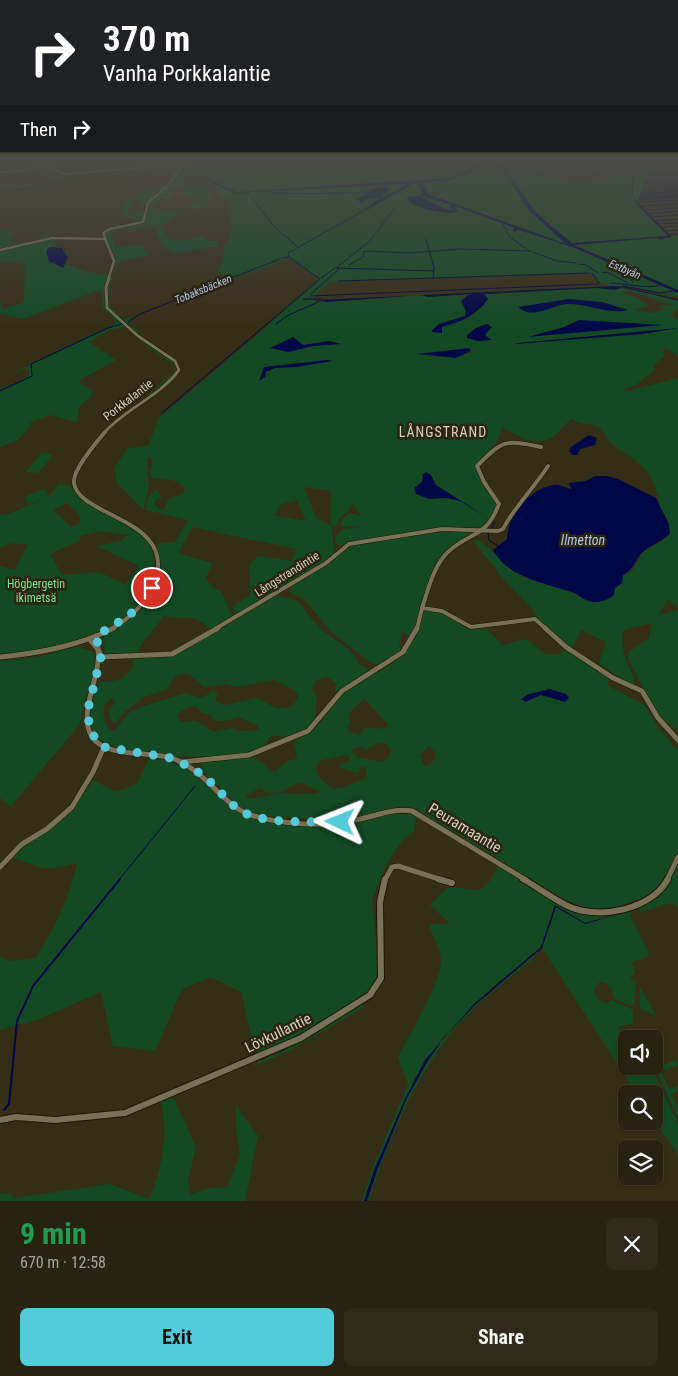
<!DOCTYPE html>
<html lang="en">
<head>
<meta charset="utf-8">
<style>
  :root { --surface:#282211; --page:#302a1a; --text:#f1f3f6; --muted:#a5a49f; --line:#443f31; --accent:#53cbda }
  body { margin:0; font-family:"Roboto Condensed",sans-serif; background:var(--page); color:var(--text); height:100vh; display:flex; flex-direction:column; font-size:19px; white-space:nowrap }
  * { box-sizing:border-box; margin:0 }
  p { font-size:16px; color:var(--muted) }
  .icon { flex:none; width:28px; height:28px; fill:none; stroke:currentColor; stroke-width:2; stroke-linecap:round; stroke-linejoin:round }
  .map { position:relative; height:1201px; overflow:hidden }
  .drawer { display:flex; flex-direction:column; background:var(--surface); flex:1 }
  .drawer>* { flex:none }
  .hud { position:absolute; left:0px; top:0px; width:679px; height:152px; box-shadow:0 1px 4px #0004,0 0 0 1px var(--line); background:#202124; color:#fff; overflow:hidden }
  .tools { position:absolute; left:618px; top:1030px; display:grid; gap:10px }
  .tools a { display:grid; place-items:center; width:45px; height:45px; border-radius:8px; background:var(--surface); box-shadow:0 1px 4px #0004,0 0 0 1px var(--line); font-size:25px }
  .pin { position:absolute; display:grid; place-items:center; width:42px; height:42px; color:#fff; margin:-21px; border:2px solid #fff; border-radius:50%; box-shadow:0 1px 5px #0007 }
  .me { position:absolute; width:55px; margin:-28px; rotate:272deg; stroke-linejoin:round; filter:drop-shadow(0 0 4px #0008) }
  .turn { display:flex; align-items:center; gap:18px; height:105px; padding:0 20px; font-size:22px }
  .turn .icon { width:65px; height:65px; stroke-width:2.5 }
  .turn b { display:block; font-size:35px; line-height:42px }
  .then { display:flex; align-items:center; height:48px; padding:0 20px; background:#0003; gap:10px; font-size:19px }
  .round { display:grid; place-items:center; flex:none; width:52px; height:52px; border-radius:8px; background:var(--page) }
  .summary { display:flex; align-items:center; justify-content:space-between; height:85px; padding:0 20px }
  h1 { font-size:30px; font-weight:700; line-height:38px; color:#1e9e55 }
  .action { display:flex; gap:10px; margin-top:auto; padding:10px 20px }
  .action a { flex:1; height:58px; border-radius:8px; background:var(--accent); color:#111; font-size:20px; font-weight:700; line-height:58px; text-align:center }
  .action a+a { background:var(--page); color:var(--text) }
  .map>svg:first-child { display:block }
  .green { fill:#134a24; fill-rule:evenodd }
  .water { fill:#000747; fill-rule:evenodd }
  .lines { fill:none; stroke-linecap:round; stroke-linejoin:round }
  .stream-far1 { stroke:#000747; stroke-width:1 }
  .stream { stroke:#000747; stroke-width:2 }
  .minor-far4-casing { stroke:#1d1602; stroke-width:3 }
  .minor-far3-casing { stroke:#1d1602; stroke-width:4 }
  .minor-far2-casing { stroke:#1d1602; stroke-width:5 }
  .minor-far1-casing { stroke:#1d1602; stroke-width:6 }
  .minor-casing { stroke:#1d1602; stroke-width:8 }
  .minor-far4 { stroke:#787057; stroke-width:2.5 }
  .minor-far3 { stroke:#787057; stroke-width:3 }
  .minor-far2 { stroke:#787057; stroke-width:4 }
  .minor-far1 { stroke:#787057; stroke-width:5 }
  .minor { stroke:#787057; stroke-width:6 }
  .route { stroke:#53cbda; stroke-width:9; stroke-dasharray:0 16.2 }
  .labels { text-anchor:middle; stroke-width:5; stroke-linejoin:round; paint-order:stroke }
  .far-water-label { font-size:11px; font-style:italic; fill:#b2c7ed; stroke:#2b240e }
  .street-label { font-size:12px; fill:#d6d2c4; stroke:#2b240e }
  .park-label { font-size:12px; fill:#7fe799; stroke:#2b240e }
  .neighbourhood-label { font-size:14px; letter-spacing:1px; fill:#d6d2c4; stroke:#2b240e }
  .water-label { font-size:14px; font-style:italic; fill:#b2c7ed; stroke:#2b240e }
  .near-street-label { font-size:15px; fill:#d6d2c4; stroke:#2b240e }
</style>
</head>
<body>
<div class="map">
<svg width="678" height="1201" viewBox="0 0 678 1201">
  <rect width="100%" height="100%" fill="#352e17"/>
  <!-- green -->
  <g class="green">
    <path d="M199,160H224L228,162L229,160H242L239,162L264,166L268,162L254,160H545L534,173L535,174L577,182L678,166V170L651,173L636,203L668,236L566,244L678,293V297L628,286H609L606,284H600L591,273L330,282L314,296V301L326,302L421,295L428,297L597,288C624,288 652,291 678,301V309L674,311L672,316L678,319V357L670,350L663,349L664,357L655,363L653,372L634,386L622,390L628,391L678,378V608L668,599L659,615L678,610V731L658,715L628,659L629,652L649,638L652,623L623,630C620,650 627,663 635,680L632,685L599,664L606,642L581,630L572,649L536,617L533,609L505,581L474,542L473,539L479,540L524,577L570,591L591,602H600L623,575L632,571L644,551L663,541C662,517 660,483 642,466C633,457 621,451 611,443C605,438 605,430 596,426C588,423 579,424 571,419C565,424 560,431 554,436C537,448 517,436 503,427L496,443L475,465L485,488L497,504L491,522L445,554L422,601L417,625L411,638L402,631L399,647L403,651L382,666L370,662L330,631L306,601L290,592L292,586L330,562L346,546L362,542L342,546L335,543L336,536L341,530L363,526L344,527L340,525L342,519L349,513L361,516L351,502L350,509L340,518L335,527L331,523V491L304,487L316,518L332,526L334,554L326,562L236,615L232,607L250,595L249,565L258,556L292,561L296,549L193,527L183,544L175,542L188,520L146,510C146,501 148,493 158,490L162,498L155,500L154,504L159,509H164L169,499L183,494L185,489C179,478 164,480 153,478L150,473L153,463L151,457H148C146,469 150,479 148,490C148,497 144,502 144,510L117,483L114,468L128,448L148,446L159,418L263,330L319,279L290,259L231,279L227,275L218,273L223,262L224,247C242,226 222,217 232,199L222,198C220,185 205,180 193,176V173L189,170L170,199H160L152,206L161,212L172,211L170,216L173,211L180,212L163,225L159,224L167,238L189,240L203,235L207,241H217L219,246L177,253L165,249L155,229L151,226L111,231L115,247L141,245L149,255L119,262C112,277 106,290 111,307L124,319L134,317L128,322L150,342L111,311C98,290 117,276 116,261C115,251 105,242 105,233C119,226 136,227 146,221L145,211L149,203L167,187L178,171ZM630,291L672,305L658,306L663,309L654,313L634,310L649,306L639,299L622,292ZM297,500L306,521L274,515L282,504Z"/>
    <polygon points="190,183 205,184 212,190 209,200 205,203 206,206 198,209 189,208 193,202 199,203 206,200 195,199 189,195 179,197 186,186"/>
    <polygon points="167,185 145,207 140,206 144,200 134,201 128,212 132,215 144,209 143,221 136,224 135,218 123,217 123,210 120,208 145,188"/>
    <path d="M0,230L13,233L10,241C22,245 38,242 47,233L56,237L0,250Z"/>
    <polygon points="678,234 678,290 573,244 656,238 663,240 663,238"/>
    <polygon points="55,238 56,247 52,247 63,268 66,264 87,272 108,275 104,289 106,308 143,341 174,362 177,370 173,376 141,400 174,372 174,365 144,344 125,327 110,330 89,342 116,360 80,380 81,384 92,390 91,396 79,407 77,422 50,415 28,424 29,427 18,440 0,447 0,389 18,382 29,375 28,369 23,369 0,379 117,323 103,308 102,293 99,290 23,319 0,314 0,298 2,309 4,309 24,302 25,266 22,263 0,261 0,251"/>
    <polygon points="44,452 53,455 38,473 26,472 41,453"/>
    <path d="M59,484L71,486C79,508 126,518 144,537C153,547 155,559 154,573C151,632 45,650 0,655V566L14,570L28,545L12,543L0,548V515L11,513L46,498L29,504L24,497L44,489L49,496ZM67,503L80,515V523L71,527L53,510ZM100,531L128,535L120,541L97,546L139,566L125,585L100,572L62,575L50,554L80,540V536Z"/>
    <path d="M171,542L183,545L178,553L212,563L206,578L212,587L221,591L232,617L211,630C193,611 186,621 164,616L140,646L137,654H105L104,637C110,631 119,628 127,622C153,602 163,578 157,546L161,543Z"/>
    <path d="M276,596L296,600C306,608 310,619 319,627C331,640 353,646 359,664L369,669L340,692L335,691L336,684L328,677L316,680L312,690L317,696L314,723C309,728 300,736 293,737C286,738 279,735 271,736C267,741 264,747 258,750C231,762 110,759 95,734C85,717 94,698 99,682C119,682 130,679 135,658C150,653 163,660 178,653ZM180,674H189L204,687L226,684L237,687L275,680L294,690L299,696L292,707C271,711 273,704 256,698L225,705L217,702L215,699L218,694L213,691L201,698L185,693L138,708L129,713L114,731L110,730C103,720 98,705 113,698L114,704L109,710L110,718L115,724L123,713L144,697L168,689L174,677ZM189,707H197L202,713L210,715L216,721H225L238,717L257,725L259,730L240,731L232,728L214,732L196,721L181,722L177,717L181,711Z"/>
    <path d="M429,609L443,613L470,630L487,629L502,645L526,639L546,654L558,655L566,649L610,678L607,685L644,705L660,730L678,751V853L660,884L646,897L615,907L588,909L562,898L416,809L403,806L386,809L344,820L263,816L241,808L201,769L202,763L208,761C232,760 254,749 270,771L275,772L286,762L295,759L297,756L294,742C299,737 308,736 313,730C327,717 335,699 351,687C359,681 369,677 378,672C406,657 417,642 423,610ZM364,699L387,723L388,727L376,729L365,727L359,735L350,732L347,727L350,723L348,714ZM378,743L387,744L391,751L389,758L381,762L357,757L350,750L362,747L366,750ZM429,746L436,753C435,760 431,767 424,766L420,756ZM344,755L349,756L351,762L342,763L339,767L358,773L362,766L366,768V778L342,788L333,789C324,782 316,778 316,766L322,760ZM299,783L305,784L319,791L317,794L281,793L250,799L245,797L259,788C278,799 280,790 299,783Z"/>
    <polygon points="76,647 94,652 95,674 84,703 80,724 11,806 0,798 0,661 37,657"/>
    <path d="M149,759C162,761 175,762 186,768C216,783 231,817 267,822C289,824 327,826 348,824C373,821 393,808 418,816L415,821L414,831L402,841L386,865L372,900L379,973L367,995L291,1042L256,1057L241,992L211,977L182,989L155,1051L113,1046L101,992L39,1019L0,1030V957L9,961L36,958C55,927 70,898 77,863L54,868H43L13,858C26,844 41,835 56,824C71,812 83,797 93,780L116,792L137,784Z"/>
    <path d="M678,864V907L671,903L641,912L639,910V906C661,899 668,882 678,864Z"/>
    <path d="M499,865L573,910H628L631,913L630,915L649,953L647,957L632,962L635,973L630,978L636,983L634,1004L631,1006L613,998L612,989L604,982L598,983L594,991C596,998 600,1003 608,1003L612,1000L633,1010V1023L619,1027L626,1039V1066H651L678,1124V1156L654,1119V1094H637L542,948C524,970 497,986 476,1006C421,1060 392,1129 369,1201H367L377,1171L406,1100L427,1062L443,1039L474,1006L542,948L556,907L585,924L625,911L585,923L555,905L541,947L493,986L442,1038L415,1078L375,1170L364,1201H362L374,1164L408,1085L398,1058C409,1034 441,984 441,960C441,947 432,937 429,924H450L430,905L447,888C480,886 479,902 499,865Z"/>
    <polygon points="640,987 656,1016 640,1008"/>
    <polygon points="362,1004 364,1007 289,1051 257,1065 257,1062 288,1049"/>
    <polygon points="654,1056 659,1066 676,1060 678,1065 661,1071 669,1089 678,1086 678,1091 671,1094 678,1108 678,1118 654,1066"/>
    <path d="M173,1097L196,1147L188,1180L190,1195L206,1189L227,1187L240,1155L236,1129V1106L258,1136L245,1201H0V1194L8,1193L14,1198L110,1184L149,1199C162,1171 169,1132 161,1102Z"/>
  </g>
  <!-- water -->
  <g class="water">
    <path d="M495,160H498L505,167L577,182L678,165L577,182L506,169L535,212L572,243L668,236L636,204L651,173L678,170L652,174L638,203L672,237L663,238V240L656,238L574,245L678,290V293L575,248L519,230L513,232L514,228L456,206L454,208L458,210L456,212C446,215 410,208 407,198C424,191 439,211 453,210L450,208L452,205L421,196L423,194L417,184H413L367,210L364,209L381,198L366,199L362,203L356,199L370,192L368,190L386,186L390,189L382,196L384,197L407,184L236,193L227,191L188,168L236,192L449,178C467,173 476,163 495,160ZM496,163L501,167L529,211L566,244L428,194L423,182C433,181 445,182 455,179C471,174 479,164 496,163Z"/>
    <polygon points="52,247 62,248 68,257 63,268 49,261 46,252 48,248"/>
    <path d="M614,286L624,287L614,290L597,288L484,294L488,299C476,316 461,322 442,327V333L432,332V330L439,324L465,316L466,311L461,301L469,294L428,297L421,295L326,302L320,300Z"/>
    <path d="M568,299L602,302L628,310C610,315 586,303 566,304C551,306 532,320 518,307Z"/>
    <polygon points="579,320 662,325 528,337 564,327"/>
    <polygon points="487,324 492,327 485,335 492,340 478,341 467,338 467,335 476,328"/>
    <polygon points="678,328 643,334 515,344 518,343"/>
    <polygon points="293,337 303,345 329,341 341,344 313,346 289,352 270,348"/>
    <polygon points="469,348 471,351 456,358 418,354"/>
    <polygon points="326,360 333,361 296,367 275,368 266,372 265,377 259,381 264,367"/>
    <polygon points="589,435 597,438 595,445 580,449 577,455 572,455 569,451 571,447"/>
    <polygon points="426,472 431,475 436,485 490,519 460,501 446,498 429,499 416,494 414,488 422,482 423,474"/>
    <path d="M595,476H607L618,479L656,498L669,524L670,534C662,542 651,544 643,552C634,560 635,569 623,575L622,583L615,588L614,595C608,600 600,603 592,602C584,601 579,594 571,592C544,583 508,578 493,550L507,539C507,516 529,489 553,485C560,484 565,488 572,489L568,483L586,481Z"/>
    <polygon points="550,689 566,694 569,698 565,702 541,695 525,702 521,699 529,694"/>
    <polygon points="555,905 585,923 626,912 585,924 556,907 542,948 474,1006 443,1039 427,1062 406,1100 377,1171 367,1201 364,1201 374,1170 405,1099 425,1060 474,1004 541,947"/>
  </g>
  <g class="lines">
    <!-- stream-far1 -->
    <g class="stream-far1">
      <polyline points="159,160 178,165"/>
      <polyline points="637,160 647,170"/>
      <polyline points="644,160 653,169"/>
      <polyline points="648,160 657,169"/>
      <polyline points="655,160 663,167"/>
      <polyline points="663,160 670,166"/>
      <polyline points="670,160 676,165"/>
      <polyline points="674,160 678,164"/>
      <polyline points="670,172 678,172"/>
      <polyline points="532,173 544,160"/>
      <polyline points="633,173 632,197 637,202"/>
      <polyline points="536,174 549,160"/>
      <polyline points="541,174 554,160"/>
      <polyline points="630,174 636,165"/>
      <polyline points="620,175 626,166"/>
      <polyline points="625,175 634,162"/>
      <polyline points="655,175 678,173"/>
      <polyline points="544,176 558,160"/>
      <polyline points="549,176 563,160"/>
      <polyline points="615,176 626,160"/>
      <polyline points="552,177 567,160"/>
      <polyline points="605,177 618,160"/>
      <polyline points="610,177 618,165"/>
      <polyline points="651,177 678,175"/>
      <polyline points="556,178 572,160"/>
      <polyline points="561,178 576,160"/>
      <polyline points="654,178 678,176"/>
      <polyline points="595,179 609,160"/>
      <polyline points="599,179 609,166"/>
      <polyline points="650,179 678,178"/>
      <polyline points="564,180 581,160"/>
      <polyline points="568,180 585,160"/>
      <polyline points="590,180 599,167"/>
      <polyline points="572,181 582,168"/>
      <polyline points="580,181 591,168"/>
      <polyline points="585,181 601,160"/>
      <polyline points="652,181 678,179"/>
      <polyline points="576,182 593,160"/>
      <polyline points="648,183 678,181"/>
      <polyline points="650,184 678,183"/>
      <polyline points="648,186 678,184"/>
      <polyline points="648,188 678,186"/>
      <polyline points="647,189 678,187"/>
      <polyline points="0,191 33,188 93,173 166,167"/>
      <path d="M268,191C301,197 337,191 371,193"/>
      <polyline points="644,191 678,189"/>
      <polyline points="248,192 275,228 297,246"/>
      <polyline points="399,192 405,196"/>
      <polyline points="645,193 678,191"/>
      <polyline points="645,194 678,192"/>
      <polyline points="644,196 678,194"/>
      <polyline points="417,197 421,196"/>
      <polyline points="641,198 678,196"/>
      <polyline points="642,200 678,197"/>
      <polyline points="639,202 678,200"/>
      <polyline points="641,206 678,204"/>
      <polyline points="645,210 678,208"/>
      <polyline points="648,214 678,211"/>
      <polyline points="652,217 678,215"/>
      <polyline points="656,221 678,219"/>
      <polyline points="503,224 510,237 529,251"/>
      <polyline points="659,224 678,223"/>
      <polyline points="663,227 678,226"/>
      <polyline points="667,231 678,230"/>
      <polyline points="670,235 678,234"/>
      <polyline points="426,239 434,268 433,278"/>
      <polyline points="533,252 557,261 576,263"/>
      <polyline points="283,258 289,257 288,253 365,210"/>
      <polyline points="579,264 586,265 598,273"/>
      <polyline points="349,265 363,257 364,252 367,251 409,253 461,249 531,251"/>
      <polyline points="621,268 633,282"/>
      <polyline points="592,273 600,284"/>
      <polyline points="602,273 607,272 628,283"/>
      <polyline points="321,278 335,268 434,271"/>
      <polyline points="339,281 589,273"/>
      <path d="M610,283C623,283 650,290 660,285"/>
      <polyline points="623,286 660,293 673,291"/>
      <polyline points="623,287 678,300"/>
      <polyline points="311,294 339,269 337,267 370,241 394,209"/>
      <polyline points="311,296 598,284"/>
      <polyline points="303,299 322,299"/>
      <polyline points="128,322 140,314 280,259"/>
      <path d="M276,324C292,310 303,311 321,300"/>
      <polyline points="0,391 32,376 31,364 108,328 122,324"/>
      <polyline points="162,413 320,279 289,257"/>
      <polyline points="491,529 495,522"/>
      <polyline points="488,532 489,540 498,546"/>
      <polyline points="119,880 195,786"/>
    </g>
    <!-- stream -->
    <polyline class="stream" points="4,1110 9,1104 17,1021 33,986 120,879"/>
    <!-- minor-far4 casing -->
    <g class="minor-far4-casing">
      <g id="minor-far4">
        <polyline points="150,160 181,168"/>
        <polyline points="0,164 9,160"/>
        <polyline points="0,172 24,171 47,164 62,174 169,166"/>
        <polyline points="0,250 52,238 105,239"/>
        <polyline points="108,280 114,261 103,233 110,229 143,222 148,203 167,186 180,169 197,160"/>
      </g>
    </g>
    <!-- minor-far3 casing -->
    <g class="minor-far3-casing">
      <path id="minor-far3" d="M104,433C126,408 159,397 179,370L175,361L138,336L107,308L106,287L109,279"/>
    </g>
    <!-- minor-far2 casing -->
    <g class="minor-far2-casing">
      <g id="minor-far2">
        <path d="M105,432C97,442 72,470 74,483C79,518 177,518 155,582C148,602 129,619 111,629"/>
        <path d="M422,608C428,590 434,564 449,551C472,531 486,538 499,504L484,482L477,466C504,439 505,440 541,447"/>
        <path d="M215,629L326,563L349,544L442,529L498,531L503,529C515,506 534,488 548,466"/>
        <polyline points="417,629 422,608 442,611 471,627 535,619 546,629"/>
      </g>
    </g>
    <!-- minor-far1 casing -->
    <g class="minor-far1-casing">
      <g id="minor-far1">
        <polyline points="545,628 566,647 613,678 642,691 658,718 678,740"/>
        <path d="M96,636C98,645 99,653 98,662C96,684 79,716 92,737C106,758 149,751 171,758C206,769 222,806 251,815C282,825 324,827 356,820C376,816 392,808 412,811L526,880"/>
        <polyline points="89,639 100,652"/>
        <path d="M0,657C40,653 78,646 114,628"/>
        <polyline points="101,657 172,654 218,628"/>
        <polyline points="182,762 249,755 308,731 342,691 403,652 417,628"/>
        <polyline points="0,867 22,844 47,829 72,807 93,772 104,747"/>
        <polyline points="385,880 392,867 398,866 442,880"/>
        <polyline points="667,880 678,857"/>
      </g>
    </g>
    <!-- minor casing -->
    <g class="minor-casing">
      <g id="minor">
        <polyline points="438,879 452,883"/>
        <path d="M523,879C539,888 554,900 570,907C601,920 652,909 668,879"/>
        <polyline points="0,1120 16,1117 55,1120 125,1113 301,1038 370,995 381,978 380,902 385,879"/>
      </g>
    </g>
    <!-- minor-far4 -->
    <use href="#minor-far4" class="minor-far4"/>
    <!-- minor-far3 -->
    <use href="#minor-far3" class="minor-far3"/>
    <!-- minor-far2 -->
    <use href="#minor-far2" class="minor-far2"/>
    <!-- minor-far1 -->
    <use href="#minor-far1" class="minor-far1"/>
    <!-- minor -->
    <use href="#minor" class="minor"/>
  </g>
  <!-- sky -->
  <linearGradient id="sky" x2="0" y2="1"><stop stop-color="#1d190d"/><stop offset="0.49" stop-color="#4b4c47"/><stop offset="1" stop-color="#4b4c47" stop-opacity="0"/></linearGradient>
  <rect width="678" height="328" fill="url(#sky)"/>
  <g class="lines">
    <!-- route -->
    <path class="route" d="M152,588L130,615L96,636L101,657L89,705L88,718L92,734L104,747L171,758C184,764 197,770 207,779C219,789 228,803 241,811C264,825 313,821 340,822"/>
  </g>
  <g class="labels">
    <!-- far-water labels -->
    <g class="far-water-label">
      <text transform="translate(625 269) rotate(23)" y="4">Estbyån</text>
      <text transform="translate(203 289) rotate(-22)" y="4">Tobaksbäcken</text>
    </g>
    <!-- street labels -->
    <g class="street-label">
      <text transform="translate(128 400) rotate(-38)" y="4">Porkkalantie</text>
      <text transform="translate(287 574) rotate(-32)" y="4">Långstrandintie</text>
    </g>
    <!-- park labels -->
    <g class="park-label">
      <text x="36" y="588">Högbergetin<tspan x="36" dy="14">ikimetsä</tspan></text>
    </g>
    <!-- neighbourhood labels -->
    <g class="neighbourhood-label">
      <text x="443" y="437">LÅNGSTRAND</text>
    </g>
    <!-- water labels -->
    <g class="water-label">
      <text x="583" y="545">Ilmetton</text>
    </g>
    <!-- near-street labels -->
    <g class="near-street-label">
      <text transform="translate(465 828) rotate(31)" y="5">Peuramaantie</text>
      <text transform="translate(278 1033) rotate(-26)" y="5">Lövkullantie</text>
    </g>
  </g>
</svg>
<div class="tools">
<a><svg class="icon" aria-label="sound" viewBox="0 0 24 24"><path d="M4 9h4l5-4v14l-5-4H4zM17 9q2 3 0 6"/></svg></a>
<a><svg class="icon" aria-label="search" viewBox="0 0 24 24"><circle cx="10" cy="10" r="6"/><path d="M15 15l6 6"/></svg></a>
<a><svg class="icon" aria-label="layers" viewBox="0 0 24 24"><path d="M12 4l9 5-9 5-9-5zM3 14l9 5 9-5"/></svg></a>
</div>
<div class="pin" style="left:152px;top:588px;background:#d93025"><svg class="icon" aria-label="arrive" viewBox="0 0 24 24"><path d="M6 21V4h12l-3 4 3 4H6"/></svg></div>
<svg class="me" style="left:340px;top:822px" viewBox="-20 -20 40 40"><path d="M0-17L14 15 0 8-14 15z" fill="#53cbda" stroke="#fff" stroke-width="4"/></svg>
<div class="hud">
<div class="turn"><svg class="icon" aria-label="right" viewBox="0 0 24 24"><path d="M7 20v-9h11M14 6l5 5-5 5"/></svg><div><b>370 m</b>Vanha Porkkalantie</div></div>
<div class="then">Then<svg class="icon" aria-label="right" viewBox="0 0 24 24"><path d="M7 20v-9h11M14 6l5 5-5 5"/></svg></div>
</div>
</div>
<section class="drawer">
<div class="summary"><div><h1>9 min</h1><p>670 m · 12:58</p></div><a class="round"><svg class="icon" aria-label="close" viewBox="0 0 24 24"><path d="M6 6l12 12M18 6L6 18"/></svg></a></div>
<div class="action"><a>Exit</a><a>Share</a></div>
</section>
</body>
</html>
